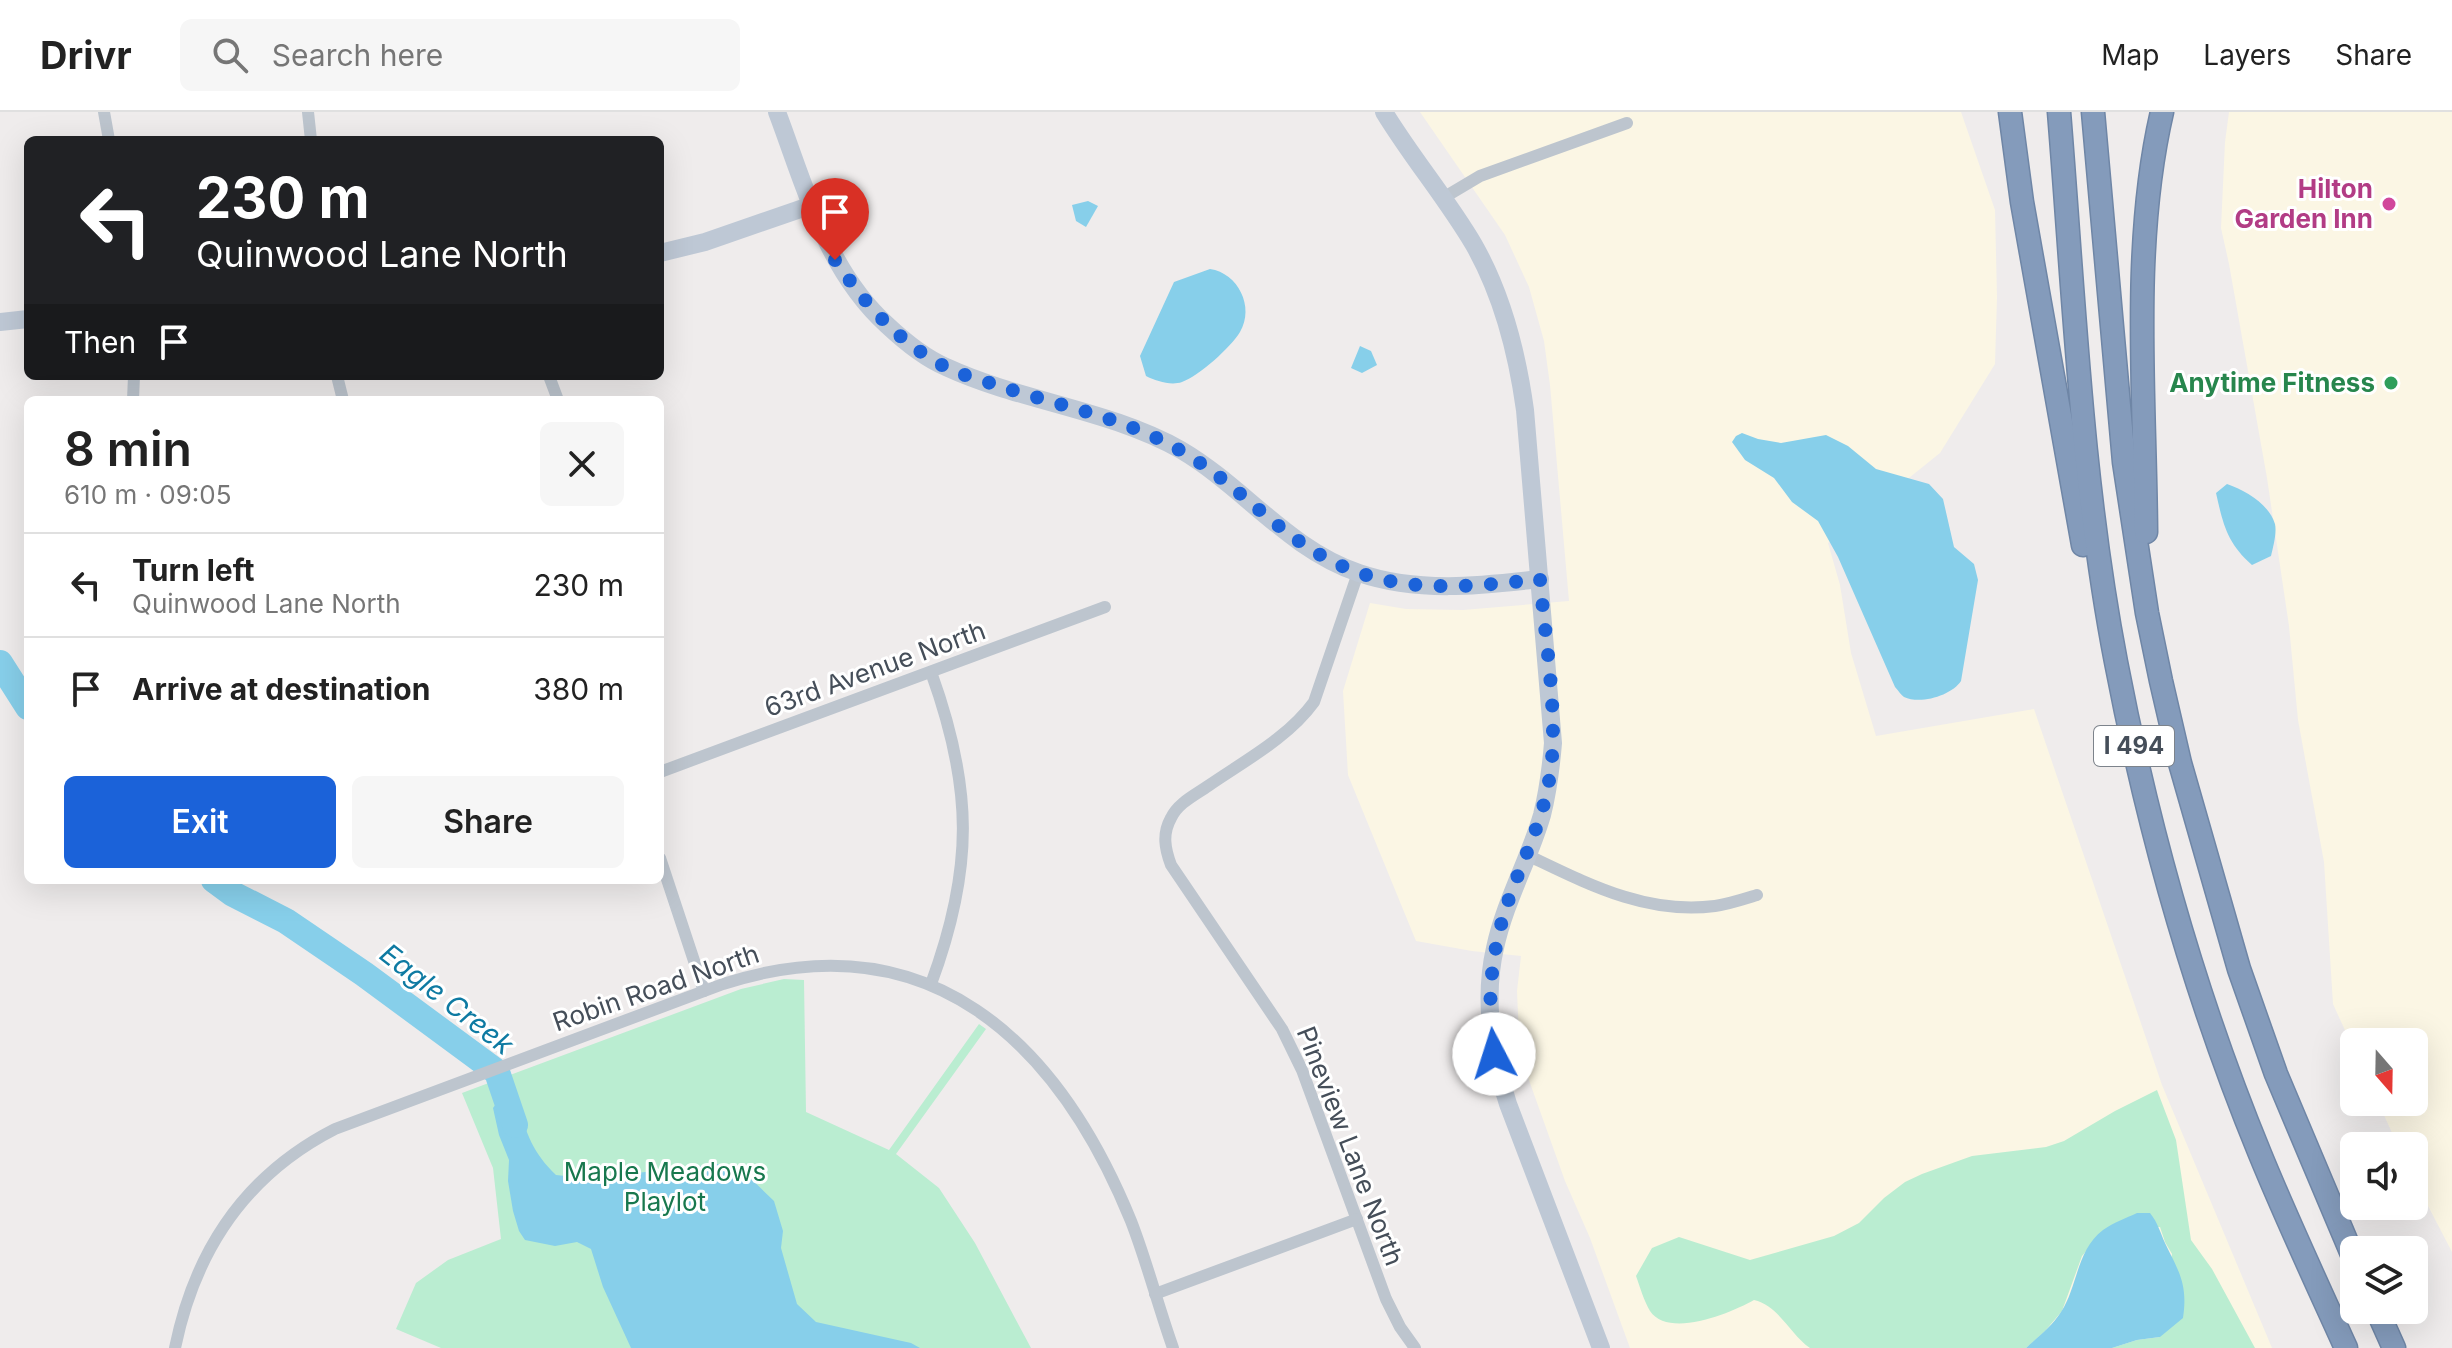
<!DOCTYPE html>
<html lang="en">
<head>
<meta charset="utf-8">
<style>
  :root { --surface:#fff; --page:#f6f6f6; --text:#222; --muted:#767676; --line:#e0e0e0; --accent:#1b62d9 }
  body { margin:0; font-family:Inter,sans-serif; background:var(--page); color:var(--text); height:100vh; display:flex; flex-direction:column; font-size:30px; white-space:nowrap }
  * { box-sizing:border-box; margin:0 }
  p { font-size:26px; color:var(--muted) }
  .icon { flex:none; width:44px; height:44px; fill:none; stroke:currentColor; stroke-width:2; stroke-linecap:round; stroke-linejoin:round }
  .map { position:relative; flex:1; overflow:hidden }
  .details { position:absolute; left:24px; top:284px; width:640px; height:488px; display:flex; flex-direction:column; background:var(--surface); border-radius:12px; box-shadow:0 8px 32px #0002 }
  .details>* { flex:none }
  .top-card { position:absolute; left:24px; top:24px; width:640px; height:244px; border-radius:12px; box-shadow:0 8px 32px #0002; background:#202124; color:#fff; overflow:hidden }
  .needle { width:52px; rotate:160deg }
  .buttons { position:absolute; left:2340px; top:916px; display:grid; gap:16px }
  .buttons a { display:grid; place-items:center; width:88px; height:88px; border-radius:12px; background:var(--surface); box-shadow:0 8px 32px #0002; font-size:40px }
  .pin { position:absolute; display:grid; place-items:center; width:68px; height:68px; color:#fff; margin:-82px -34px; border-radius:50% 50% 50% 0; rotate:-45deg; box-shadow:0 0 8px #0007 }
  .pin .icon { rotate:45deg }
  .me { position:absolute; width:88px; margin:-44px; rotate:355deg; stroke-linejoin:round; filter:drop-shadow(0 0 6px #0008) }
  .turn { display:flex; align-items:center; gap:28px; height:168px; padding:0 40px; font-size:36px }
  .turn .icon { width:104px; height:104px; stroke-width:2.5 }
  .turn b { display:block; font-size:56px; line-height:68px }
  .then { display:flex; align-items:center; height:76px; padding:0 40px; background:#0003; gap:16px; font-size:30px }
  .round { display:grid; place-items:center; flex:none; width:84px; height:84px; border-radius:12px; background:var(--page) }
  .headline { display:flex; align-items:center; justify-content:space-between; height:136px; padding:0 40px }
  h1 { font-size:48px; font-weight:600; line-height:60px }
  .cta { display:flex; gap:16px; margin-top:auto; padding:16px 40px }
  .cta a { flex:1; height:92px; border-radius:12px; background:var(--accent); color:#fff; font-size:32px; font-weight:600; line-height:92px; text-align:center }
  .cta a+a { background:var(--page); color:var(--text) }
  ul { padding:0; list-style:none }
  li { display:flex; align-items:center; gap:24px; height:104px; padding:0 40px; border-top:2px solid var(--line) }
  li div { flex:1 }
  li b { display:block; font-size:30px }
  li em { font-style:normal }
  header { display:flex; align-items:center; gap:48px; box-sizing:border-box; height:112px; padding:0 40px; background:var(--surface); border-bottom:2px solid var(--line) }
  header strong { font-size:38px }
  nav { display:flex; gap:44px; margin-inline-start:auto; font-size:28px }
  .search { width:560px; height:72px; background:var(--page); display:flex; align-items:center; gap:20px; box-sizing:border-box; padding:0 28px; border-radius:12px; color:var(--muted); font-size:30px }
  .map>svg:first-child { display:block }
  .commercial { fill:#fbf6e4 }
  .green { fill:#baedd1 }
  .water { fill:#87cfea }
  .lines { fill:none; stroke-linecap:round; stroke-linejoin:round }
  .river { stroke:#87cfea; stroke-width:26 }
  .highway-casing { stroke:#6f86a6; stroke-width:25 }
  .street { stroke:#bdc5ce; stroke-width:12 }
  .secondary { stroke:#bec8d5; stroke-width:18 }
  .highway { stroke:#849bbb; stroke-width:22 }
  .route { stroke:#1b62d9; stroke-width:14; stroke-dasharray:0 25.2 }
  .hotel-dot { fill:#d1479c; stroke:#fff; stroke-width:3 }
  .leisure-dot { fill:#2e9e5b; stroke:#fff; stroke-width:3 }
  .labels { text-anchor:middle; stroke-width:6; stroke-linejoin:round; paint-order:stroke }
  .shield { fill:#fff; stroke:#7d838b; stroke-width:2 }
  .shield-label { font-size:24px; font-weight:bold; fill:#454e59 }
  .hotel-label { font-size:26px; font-weight:bold; fill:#b23c85; stroke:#fff; text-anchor:end }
  .leisure-label { font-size:26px; font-weight:bold; fill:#27864d; stroke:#fff; text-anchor:end }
  .street-label { font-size:26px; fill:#454e59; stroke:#fff }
  .park-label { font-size:26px; fill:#18784e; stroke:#fff }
  .water-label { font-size:28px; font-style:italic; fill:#0e7aa2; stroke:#fff }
</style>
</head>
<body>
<header>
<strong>Drivr</strong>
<div class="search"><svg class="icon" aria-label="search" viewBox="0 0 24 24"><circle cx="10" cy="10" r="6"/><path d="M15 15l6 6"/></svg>Search here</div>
<nav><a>Map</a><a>Layers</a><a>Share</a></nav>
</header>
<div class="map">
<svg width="2452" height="1236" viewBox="0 0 2452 1236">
  <rect width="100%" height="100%" fill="#efecec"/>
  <!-- commercial -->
  <g class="commercial">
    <polygon points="1420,0 1961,0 1995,98 1997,185 1995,252 1940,341 1828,431 1840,473 1851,541 1876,624 2034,597 2162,973 2272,1236 1630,1236 1590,1126 1565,1069 1525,957 1519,925 1517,879 1521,844 1472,839 1416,829 1348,663 1343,579 1370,491 1406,497 1463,498 1569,489 1550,273 1544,229 1529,175 1505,123"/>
    <polygon points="2229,0 2452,0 2452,1140 2414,1067 2414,1034 2398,1034 2378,990 2414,990 2414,930 2354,930 2354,938 2333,892 2324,750 2298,608 2289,514 2267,366 2229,152 2221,116 2225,30"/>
  </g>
  <!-- green -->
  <g class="green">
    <polygon points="784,867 804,868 806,1000 889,1038 979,912 986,917 896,1042 939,1076 975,1131 1031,1236 441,1236 396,1217 416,1171 448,1148 501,1127 493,1056 462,981 741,877"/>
    <path d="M2157,978L2176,1028L2191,1128L2212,1157L2255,1236H2112L2137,1228L2160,1225L2172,1142L2165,1130L2160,1115L2104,1118L2082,1144L2062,1199L2045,1219L2026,1236H1810C1790,1222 1778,1193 1754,1188C1731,1201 1669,1227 1650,1199C1644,1189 1640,1175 1636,1164L1652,1136L1679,1125L1750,1148L1834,1124L1859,1111L1884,1086L1905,1070L1922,1062L1972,1044L2046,1035L2064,1029L2115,999Z"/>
  </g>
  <!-- water -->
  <g class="water">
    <polygon points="1088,89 1098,94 1086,115 1076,109 1072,93"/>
    <path d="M1210,157C1238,161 1255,195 1240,220C1231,235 1199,264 1182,270C1171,274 1156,269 1146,264L1140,244L1174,170Z"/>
    <polygon points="1360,234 1371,239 1377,253 1362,261 1351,256"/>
    <path d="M1742,321L1758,327L1781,331L1826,323L1848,334L1876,357L1929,372L1943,387L1954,435L1974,452L1978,468L1961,569C1952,583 1921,593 1904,585C1902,584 1897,577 1895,575L1838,445L1818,409L1792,390L1774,366L1745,348L1732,330L1736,324Z"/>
    <path d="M2227,372C2245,378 2269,392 2275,412C2277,421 2273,435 2271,444L2252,453C2227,431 2223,412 2216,381Z"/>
    <path d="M504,981L519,991C525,1021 534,1042 556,1063L604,1068L618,1063L718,1052L744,1060L774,1089L783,1119L781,1136L797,1192L816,1210L911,1231L920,1236H631L603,1175L591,1137L577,1130L555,1134L525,1128L519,1119L513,1099L508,1069L509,1048L499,1023L493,996Z"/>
    <path d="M2137,1101H2150C2158,1111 2160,1120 2165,1131C2179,1160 2188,1172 2183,1206L2160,1225L2137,1228L2112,1236H2026C2038,1225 2052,1214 2061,1200C2078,1174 2076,1139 2103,1118C2113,1111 2126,1106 2137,1101Z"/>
  </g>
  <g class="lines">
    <!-- river -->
    <g class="river">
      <polyline points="0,551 28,595"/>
      <polyline points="214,768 233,782 286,809 364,862 497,960 515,1013"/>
    </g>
    <!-- highway casing -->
    <g class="highway-casing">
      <g id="highway">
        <polyline points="2010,0 2022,90 2083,433"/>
        <path d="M2059,0C2074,183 2081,369 2116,550C2148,717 2195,884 2260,1042C2287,1108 2317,1172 2346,1236"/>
        <polyline points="2093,0 2124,350 2147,501 2161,569 2180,651 2239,857 2276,962 2354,1147"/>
        <path d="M2146,420C2145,284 2131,133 2162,0"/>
        <polyline points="2377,1198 2394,1236"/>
      </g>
    </g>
    <!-- street -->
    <g class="street">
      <polyline points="104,0 109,28"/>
      <polyline points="308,0 311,28"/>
      <polyline points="1443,86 1480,64 1627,11"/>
      <polyline points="337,264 343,288"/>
      <polyline points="549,264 558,288"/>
      <polyline points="133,288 134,264"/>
      <path d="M1358,461L1314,590C1288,626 1244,649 1208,674C1195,683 1178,691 1171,706C1162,722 1165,737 1171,753L1282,917L1302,958L1386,1187L1400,1215L1415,1236"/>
      <path d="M931,560C973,676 974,756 931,872"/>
      <polyline points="660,660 1105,495"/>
      <path d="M1527,743C1588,772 1646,803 1715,794C1729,792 1744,787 1757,783"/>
      <polyline points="660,746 704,879"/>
      <polyline points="1155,1182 1357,1107"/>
      <path d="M175,1236C195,1138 245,1063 335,1017L723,872C928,806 1057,928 1131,1109C1147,1150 1158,1194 1173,1236"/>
    </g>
    <!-- secondary -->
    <g class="secondary">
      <path d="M777,0C805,74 826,158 887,213C904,229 925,246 946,255C1022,290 1108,297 1181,338C1244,375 1288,437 1359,461C1417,481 1480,474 1540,467"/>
      <path d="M1384,0C1412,46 1447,87 1474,133C1503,184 1517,240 1525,298L1553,631C1551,655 1548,679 1542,703C1529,748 1505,789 1495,836C1483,888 1492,942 1508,992L1601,1236"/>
      <polyline points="660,141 705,130 812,93"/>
      <polyline points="0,210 28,207"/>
    </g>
    <!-- highway -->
    <use href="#highway" class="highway"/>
  </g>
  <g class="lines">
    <!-- route -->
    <path class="route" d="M835,148C864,190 896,228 942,253C957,262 976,266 993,272C1055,293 1124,305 1181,339C1246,376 1286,436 1360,461C1417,481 1480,474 1540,467C1545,527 1560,611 1549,669C1543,704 1529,735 1516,768C1493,825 1485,881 1494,942"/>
  </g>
  <!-- markers -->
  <circle class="hotel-dot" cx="2389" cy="92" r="8"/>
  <circle class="leisure-dot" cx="2391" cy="271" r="8"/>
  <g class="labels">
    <!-- shield labels -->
    <rect class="shield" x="2094" y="614" width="80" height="40" rx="6"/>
    <g class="shield-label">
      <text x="2134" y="642">I 494</text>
    </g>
    <!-- hotel labels -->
    <g class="hotel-label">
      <text x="2373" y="86">Hilton<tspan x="2373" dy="30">Garden Inn</tspan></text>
    </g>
    <!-- leisure labels -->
    <g class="leisure-label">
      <text x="2375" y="280">Anytime Fitness</text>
    </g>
    <!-- street labels -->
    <g class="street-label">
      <text transform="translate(875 557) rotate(-20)" y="9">63rd Avenue North</text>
      <text transform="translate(656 876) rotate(-19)" y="9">Robin Road North</text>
      <text transform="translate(1350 1034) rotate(69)" y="9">Pineview Lane North</text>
    </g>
    <!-- park labels -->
    <g class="park-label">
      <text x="665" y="1069">Maple Meadows<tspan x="665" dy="30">Playlot</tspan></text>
    </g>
    <!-- water labels -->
    <g class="water-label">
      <text transform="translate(447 887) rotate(38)" y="10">Eagle Creek</text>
    </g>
  </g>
</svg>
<div class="buttons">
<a><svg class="needle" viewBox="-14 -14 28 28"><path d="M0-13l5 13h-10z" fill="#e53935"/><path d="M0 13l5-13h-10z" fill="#767676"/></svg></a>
<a><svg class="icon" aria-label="sound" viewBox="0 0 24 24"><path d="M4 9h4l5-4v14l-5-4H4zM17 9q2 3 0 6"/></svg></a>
<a><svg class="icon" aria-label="layers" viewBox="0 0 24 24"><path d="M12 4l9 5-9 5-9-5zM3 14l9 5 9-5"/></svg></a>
</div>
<div class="pin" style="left:835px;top:148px;background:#d93025"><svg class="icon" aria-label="arrive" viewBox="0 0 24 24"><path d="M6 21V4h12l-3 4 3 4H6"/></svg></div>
<svg class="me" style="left:1494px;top:942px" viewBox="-20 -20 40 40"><circle r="19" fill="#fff"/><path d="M0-13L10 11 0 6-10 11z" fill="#1b62d9"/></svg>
<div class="top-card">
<div class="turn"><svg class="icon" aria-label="left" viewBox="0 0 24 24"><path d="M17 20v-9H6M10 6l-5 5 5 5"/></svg><div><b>230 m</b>Quinwood Lane North</div></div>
<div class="then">Then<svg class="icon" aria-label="arrive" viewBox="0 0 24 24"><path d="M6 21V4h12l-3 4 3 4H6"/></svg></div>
</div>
<section class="details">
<div class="headline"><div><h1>8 min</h1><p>610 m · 09:05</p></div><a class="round"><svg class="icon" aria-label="close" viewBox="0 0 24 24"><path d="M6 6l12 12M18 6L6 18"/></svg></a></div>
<ul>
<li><svg class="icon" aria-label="left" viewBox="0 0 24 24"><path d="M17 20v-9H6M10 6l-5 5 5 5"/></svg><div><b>Turn left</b><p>Quinwood Lane North</p></div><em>230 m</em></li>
<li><svg class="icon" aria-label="arrive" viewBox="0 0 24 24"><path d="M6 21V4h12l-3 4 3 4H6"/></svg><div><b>Arrive at destination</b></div><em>380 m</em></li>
</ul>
<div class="cta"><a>Exit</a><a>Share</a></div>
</section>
</div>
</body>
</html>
